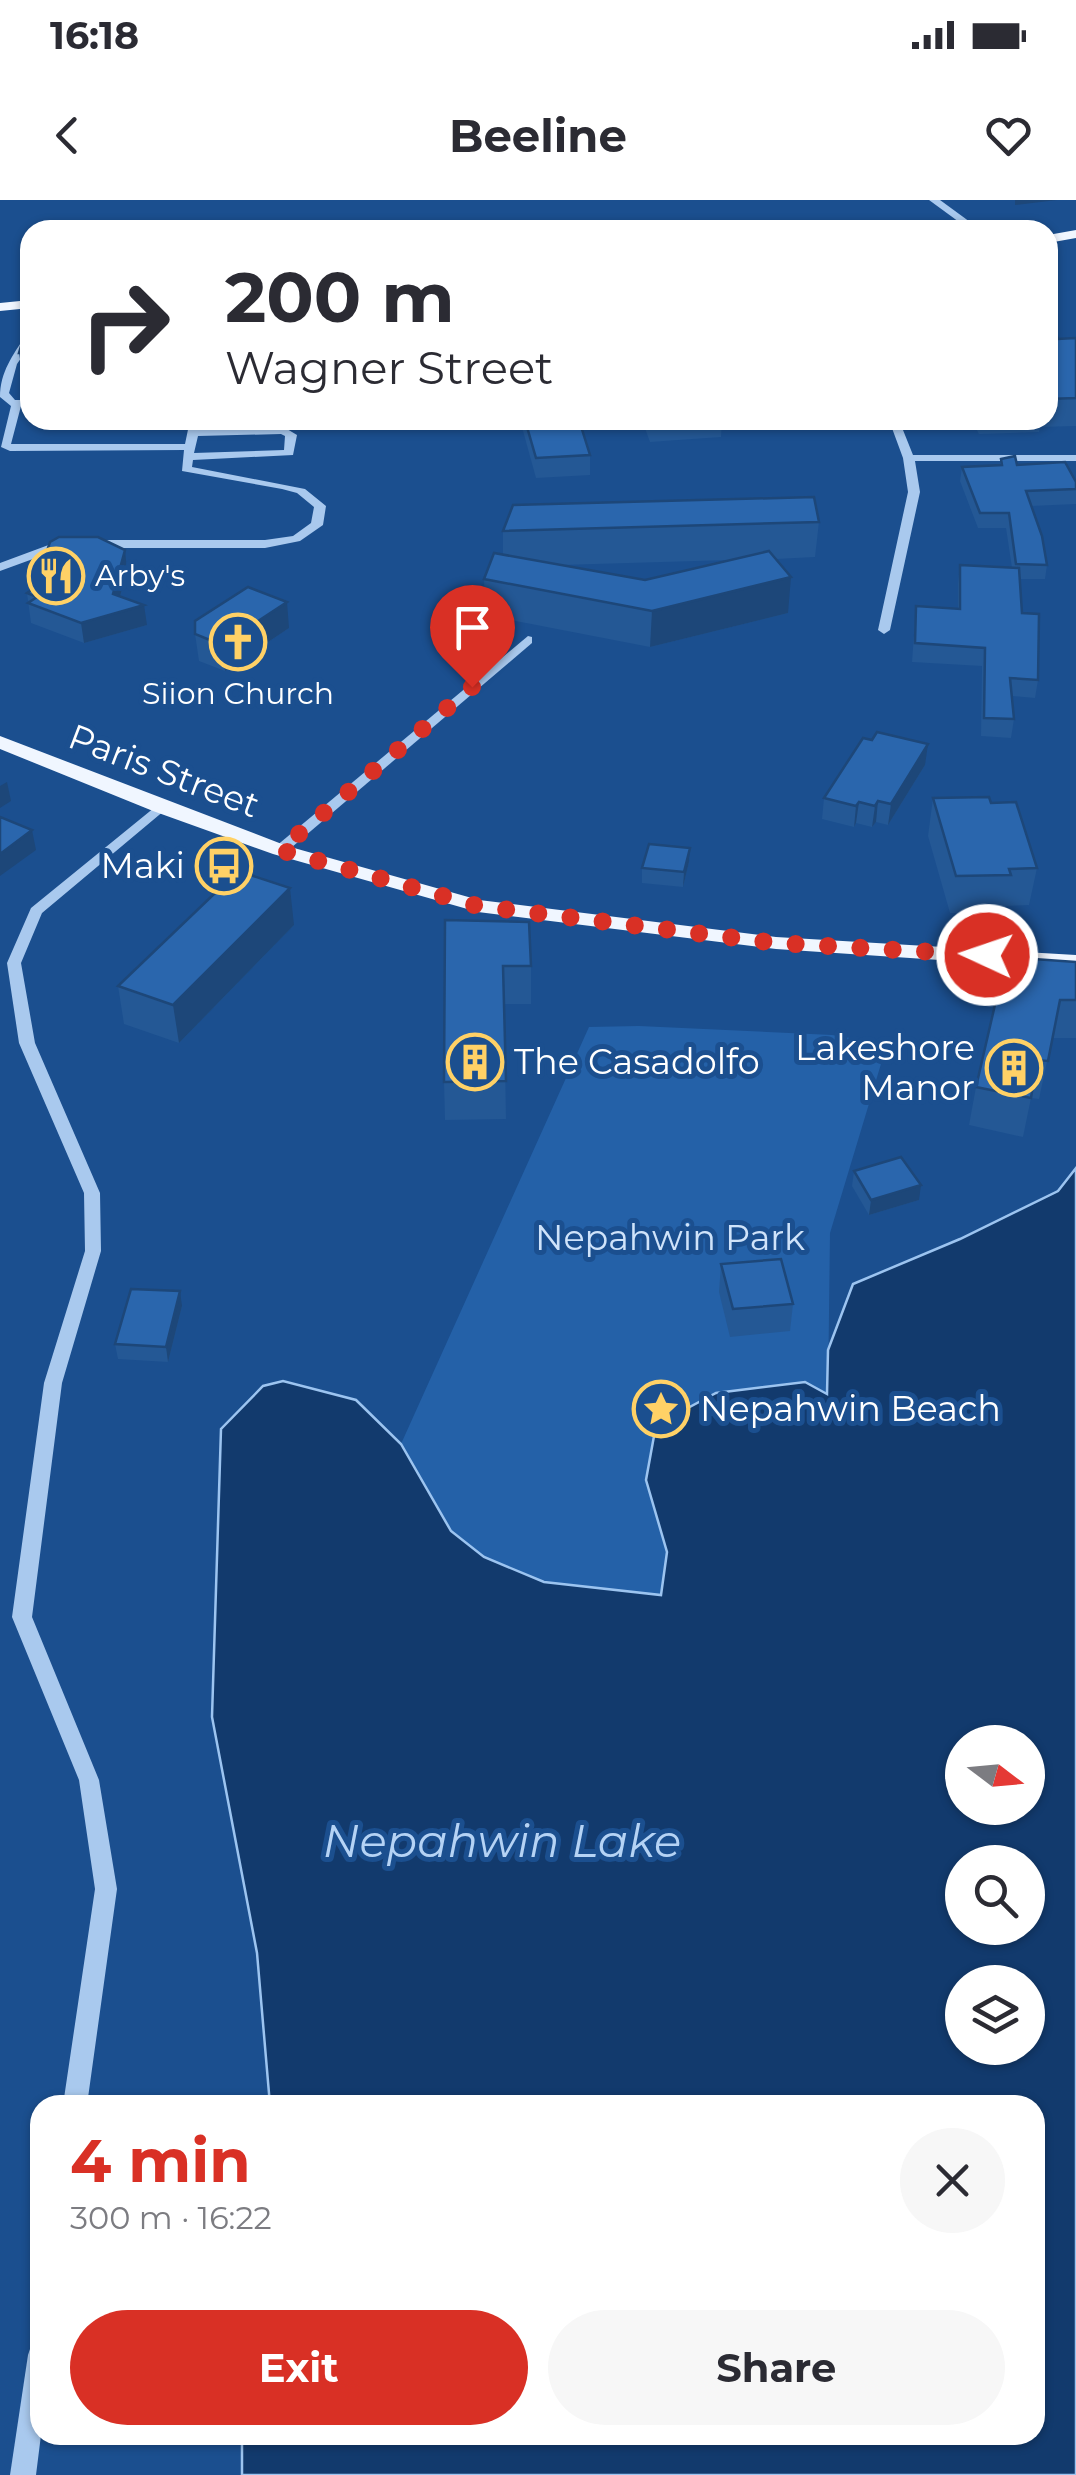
<!DOCTYPE html>
<html lang="en">
<head>
<meta charset="utf-8">
<style>
  :root { --surface:#fff; --page:#f7f7f7; --text:#2b2b33; --muted:#7c7c81; --accent:#d93025 }
  body { margin:0; font-family:Montserrat,sans-serif; background:var(--page); color:var(--text); height:100vh; display:flex; flex-direction:column; font-size:38px; white-space:nowrap }
  * { box-sizing:border-box; margin:0 }
  p { font-size:32px; color:var(--muted) }
  .icon { flex:none; width:55px; height:55px; fill:none; stroke:currentColor; stroke-width:2; stroke-linecap:round; stroke-linejoin:round }
  .map { position:relative; flex:1; overflow:hidden }
  .details { position:absolute; left:30px; top:1895px; width:1015px; height:350px; display:flex; flex-direction:column; background:var(--surface); border-radius:30px; box-shadow:0 2px 8px #0004 }
  .details>* { flex:none }
  .top-card { position:absolute; left:20px; top:20px; width:1038px; height:210px; border-radius:30px; box-shadow:0 2px 8px #0004; background:#fff; color:var(--text); overflow:hidden }
  .needle { width:65px; rotate:106deg }
  .fabs { position:absolute; left:945px; top:1525px; display:grid; gap:20px }
  .fabs a { display:grid; place-items:center; width:100px; height:100px; border-radius:50%; background:var(--surface); box-shadow:0 2px 8px #0004; font-size:50px }
  .pin { position:absolute; display:grid; place-items:center; width:85px; height:85px; color:#fff; margin:-102px -42px; border-radius:50% 50% 50% 0; rotate:-45deg; box-shadow:0 0 10px #0007 }
  .pin .icon { rotate:45deg }
  .me { position:absolute; width:110px; margin:-55px; rotate:273deg; stroke-linejoin:round; filter:drop-shadow(0 0 8px #0008) }
  .turn { display:flex; align-items:center; gap:35px; height:210px; padding:0 40px; font-size:45px }
  .turn .icon { width:130px; height:130px; stroke-width:2.5 }
  .turn b { display:block; font-size:70px; line-height:85px }
  .round { display:grid; place-items:center; flex:none; width:105px; height:105px; border-radius:52px; background:var(--page) }
  .headline { display:flex; align-items:center; justify-content:space-between; height:170px; padding:0 40px }
  h1 { font-size:60px; font-weight:700; line-height:75px; color:var(--accent) }
  .cta { display:flex; gap:20px; margin-top:auto; padding:20px 40px }
  .cta a { flex:1; height:115px; border-radius:60px; background:var(--accent); color:#fff; font-size:40px; font-weight:700; line-height:115px; text-align:center }
  .cta a+a { background:var(--page); color:var(--text) }
  .status { display:flex; justify-content:space-between; align-items:center; height:70px; padding:0 50px; background:var(--surface); direction:ltr }
  .status svg { height:28px; fill:currentColor }
  header { display:flex; justify-content:space-between; align-items:center; height:130px; padding:0 40px; background:var(--surface); font-size:45px; font-weight:700 }
  .map>svg:first-child { display:block }
  .green { fill:#2461a8 }
  .water { fill:#123a6d; stroke:#9cc4f0; stroke-width:2.5; fill-rule:evenodd }
  .lines { fill:none; stroke-linecap:round; stroke-linejoin:round }
  .minor { fill:#a9c9ee; fill-rule:evenodd }
  .major { fill:#f0f6ff; fill-rule:evenodd }
  .wall { fill:#245895; fill-rule:evenodd }
  .shaded-wall { fill:#1d4779 }
  .building { fill:#2a66ad; stroke:#1d4779; stroke-width:2.5 }
  .route { stroke:#d93025; stroke-width:18; stroke-dasharray:0 32.4 }
  .labels { text-anchor:middle; stroke-width:10; stroke-linejoin:round; paint-order:stroke }
  .far-poi-label { font-size:30px; fill:#fff; stroke:#1b4f8f; text-anchor:start }
  .street-label { font-size:35px; fill:#fff; stroke:#1b4f8f }
  .poi-label { font-size:35px; fill:#fff; stroke:#1b4f8f; text-anchor:end }
  .park-label { font-size:35px; fill:#cfe3fa; stroke:#1b4f8f }
  .near-water-label { font-size:45px; font-style:italic; fill:#b5d3f5; stroke:#1b4f8f }
</style>
</head>
<body>
<div class="status"><b>16:18</b><svg viewBox="0 0 49 12"><path d="M0 12V9h3v3zM5 12V6h3v6zM10 12V3h3v9zM15 12V0h3v12zM26 1h20v11H26zM47 4h2v5h-2z"/></svg></div>
<header><svg class="icon" aria-label="back" viewBox="0 0 24 24"><path d="M15 5l-7 7 7 7"/></svg>Beeline<svg class="icon" aria-label="heart" viewBox="0 0 24 24"><path d="M12 20l-8-8c-3-5 5-10 8-4 3-6 11-1 8 4z"/></svg></header>
<div class="map">
<svg width="1076" height="2275" viewBox="0 0 1076 2275">
  <rect width="100%" height="100%" fill="#1b4f8f"/>
  <!-- green -->
  <path class="green" d="M639,826L832,835L887,844L830,1033L828,1194L646,1280L667,1352L661,1395C592,1387 501,1389 451,1331C431,1306 417,1271 401,1244L589,827Z"/>
  <!-- water -->
  <path class="water" d="M1076,968V2275H242V2235H1035V1905H270L257,1753L212,1517L221,1229L263,1186L283,1181L356,1200L401,1244L451,1331L484,1357L544,1382L661,1395L667,1352L646,1280L656,1225L716,1193L805,1182L827,1194L828,1150L853,1084L960,1039L1058,991ZM962,1542H1028V1608H962ZM962,1662H1028V1728H962ZM962,1782H1028V1848H962Z"/>
  <g class="lines">
    <!-- minor -->
    <g class="minor">
      <polygon points="929,0 940,0 981,30 970,30"/>
      <path d="M30,134V145L17,164L9,193L15,200H30V206H21L11,244H185L190,220H200L199,230L287,229L297,235L293,255L193,260L192,267L305,289L326,306L323,325L300,341L265,348H63L0,371V363L62,340H265L293,336L311,323L314,307L297,293L282,289L182,271L184,250L10,251L1,247L11,206L0,197C0,172 13,155 26,135ZM281,234L285,236L284,250L194,253L198,236Z"/>
      <polygon points="889,220 899,220 913,255 1076,255 1076,261 915,261 920,292 890,430 884,434 878,430 908,292 903,258"/>
      <polygon points="528,436 532,437 532,443 285,653 275,653 275,647"/>
      <polygon points="160,603 167,607 165,610 42,713 21,763 35,843 100,993 101,1051 62,1183 32,1417 99,1580 117,1689 87,1905 63,1905 95,1689 79,1580 12,1417 44,1183 85,1051 84,993 19,843 7,763 31,708"/>
      <polygon points="40,2143 41,2235 36,2275 10,2275 28,2155 31,2146"/>
    </g>
    <!-- major -->
    <g class="major">
      <polygon points="1076,30 1076,38 1048,43 1048,35"/>
      <polygon points="30,100 30,108 0,111 0,103"/>
      <polygon points="0,536 287,646 479,700 776,737 1076,755 1076,769 776,749 478,712 273,654 153,611 0,549"/>
    </g>
  </g>
  <!-- wall -->
  <g class="wall">
    <polygon points="1048,114 1058,139 1076,138 1076,226 1040,227 1039,232 979,234 972,220 1048,220"/>
    <polygon points="30,116 30,178 23,178 19,153"/>
    <polygon points="520,220 579,220 590,255 590,275 536,278"/>
    <polygon points="642,220 722,220 721,237 650,242"/>
    <polygon points="1001,259 1076,282 1076,304 1031,306 1047,365 1045,379 1020,379 1022,413 1038,480 1035,498 1012,496 1014,519 1011,538 981,536 982,466 912,462 916,406 958,409 958,383 960,365 1012,368 1006,328 978,328 960,281 962,267 1000,265"/>
    <path d="M819,322L815,357L776,359L788,413L650,447L485,415L484,379L503,355V331ZM730,360L645,380L561,365Z"/>
    <polygon points="127,370 120,397 147,425 84,443 31,423 27,393 32,390 30,380 41,374 40,371"/>
    <polygon points="289,428 225,471 199,461 195,434"/>
    <polygon points="925,565 888,625 876,622 872,627 856,623 854,627 822,619 824,598"/>
    <polygon points="933,598 991,603 1037,668 1029,705 1005,706 1004,713 950,713 928,636"/>
    <polygon points="690,648 689,662 683,687 642,683 642,668"/>
    <polygon points="445,720 531,766 531,804 504,804 506,919 445,920 444,882"/>
    <polygon points="294,725 179,843 124,824 118,786"/>
    <polygon points="1006,757 1076,800 1076,838 1052,838 1039,899 1031,898 1023,937 969,925 976,887"/>
    <polygon points="854,971 919,1000 869,1015 852,986"/>
    <polygon points="721,1064 793,1104 790,1131 730,1137 719,1092"/>
    <polygon points="182,1106 168,1162 118,1159 115,1144"/>
  </g>
  <!-- shaded-wall -->
  <g class="shaded-wall">
    <polygon points="1015,0 1057,0 1015,5"/>
    <polygon points="125,350 127,370 116,412 144,405 147,425 84,443 81,423 113,394"/>
    <polygon points="791,377 788,413 650,447 652,411"/>
    <polygon points="287,402 289,428 225,471 222,445"/>
    <polygon points="928,544 925,565 888,625 891,604"/>
    <polygon points="7,582 11,601 0,608 0,586"/>
    <polygon points="878,601 876,622 872,627 875,606"/>
    <polygon points="859,602 856,623 854,627 856,606"/>
    <polygon points="32,630 36,650 0,676 0,654"/>
    <polygon points="690,648 689,662 683,687 684,672"/>
    <polygon points="290,688 294,725 179,843 173,805"/>
    <polygon points="921,985 919,1000 869,1015 871,1000"/>
    <polygon points="180,1091 182,1106 168,1162 166,1147"/>
  </g>
  <!-- building -->
  <g class="building">
    <polygon points="1048,114 1058,139 1076,138 1076,198 1048,199"/>
    <polygon points="30,116 30,153 19,153"/>
    <polygon points="525,220 579,220 590,255 536,258"/>
    <polygon points="1015,256 1017,265 1065,262 1076,282 1076,289 1026,291 1042,336 1047,365 1016,364 1009,313 980,313 962,267 1002,265 1001,259"/>
    <polygon points="814,297 819,322 503,331 513,305"/>
    <polygon points="59,337 98,337 125,350 113,394 144,405 81,423 28,403 37,397 27,393 41,384 30,380 43,372 40,371 50,342"/>
    <polygon points="769,351 791,377 652,411 484,379 494,353 645,380"/>
    <polygon points="960,365 1019,368 1022,413 1039,414 1038,480 1010,478 1014,519 984,518 985,448 915,443 916,406 960,409"/>
    <polygon points="248,387 287,402 222,445 195,434 195,421"/>
    <polygon points="877,532 928,544 891,604 878,601 875,606 859,602 856,606 824,598 863,538 872,540"/>
    <polygon points="989,597 991,603 1016,602 1037,668 1009,669 1011,675 956,676 933,598"/>
    <polygon points="0,617 32,630 0,654"/>
    <polygon points="649,644 690,648 684,672 642,668"/>
    <polygon points="238,671 290,688 173,805 118,786"/>
    <polygon points="445,720 529,722 531,766 503,766 506,881 444,882"/>
    <polygon points="1006,757 1076,762 1076,800 1060,800 1048,861 1037,860 1031,898 976,887"/>
    <polygon points="901,957 921,985 871,1000 854,971"/>
    <polygon points="781,1059 793,1104 733,1109 721,1064"/>
    <polygon points="131,1089 180,1091 166,1147 115,1144"/>
  </g>
  <g class="lines">
    <!-- route -->
    <polyline class="route" points="472,487 280,650 478,706 776,743 987,755"/>
  </g>
  <!-- icons -->
  <defs>
    <g id="restaurant-ring" transform="scale(2.875)"><circle r="9.5" fill="#1b4f8f" stroke="#ffd166" stroke-width="1.5"/><path d="M-5-6h1v4h1v-4h1v4h1v-4h1v5L-1.5 .5V6h-2V.5L-5-1ZM5-6V6H3V1.5H1.5Q1.5-4 5-6Z" fill="#ffd166"/></g>
    <g id="church-ring" transform="scale(2.875)"><circle r="9.5" fill="#1b4f8f" stroke="#ffd166" stroke-width="1.5"/><path d="M-1.2-6h2.4v3.5h3.3v2.4h-3.3V6h-2.4V-.1h-3.3v-2.4h3.3Z" fill="#ffd166"/></g>
    <g id="bus-ring" transform="scale(2.875)"><circle r="9.5" fill="#1b4f8f" stroke="#ffd166" stroke-width="1.5"/><path d="M-5-6H5V4H4V6H2V4H-2V6H-4V4H-5ZM-3.5-4V0h7V-4ZM-3.5 1.2v1.5H-2V1.2ZM2 1.2v1.5H3.5V1.2Z" fill="#ffd166"/></g>
    <g id="building-ring" transform="scale(2.875)"><circle r="9.5" fill="#1b4f8f" stroke="#ffd166" stroke-width="1.5"/><path d="M-4-6H4V6H1V3H-1V6H-4ZM-2.5-4.3h1.7v1.8h-1.7ZM.8-4.3h1.7v1.8H.8ZM-2.5-1h1.7V.8h-1.7ZM.8-1h1.7V.8H.8Z" fill="#ffd166"/></g>
    <g id="sight-ring" transform="scale(2.875)"><circle r="9.5" fill="#1b4f8f" stroke="#ffd166" stroke-width="1.5"/><path d="M0-6L1.8-2.2L6-1.7L2.9 1.2L3.7 5.4L0 3.3L-3.7 5.4L-2.9 1.2L-6-1.7L-1.8-2.2Z" fill="#ffd166"/></g>
  </defs>
  <g fill-rule="evenodd">
    <use href="#restaurant-ring" x="56" y="376"/>
    <use href="#church-ring" x="238" y="442"/>
    <use href="#bus-ring" x="224" y="666"/>
    <use href="#building-ring" x="475" y="862"/>
    <use href="#building-ring" x="1014" y="868"/>
    <use href="#sight-ring" x="661" y="1209"/>
  </g>
  <g class="labels">
    <!-- far-poi labels -->
    <g class="far-poi-label">
      <text x="95" y="386">Arby's</text>
      <text x="238" y="504" text-anchor="middle">Siion Church</text>
    </g>
    <!-- street labels -->
    <g class="street-label">
      <text transform="translate(164 571) rotate(21)" y="12">Paris Street</text>
    </g>
    <!-- poi labels -->
    <g class="poi-label">
      <text x="185" y="678">Maki</text>
      <text x="975" y="860">Lakeshore<tspan x="975" dy="40">Manor</tspan></text>
      <text x="514" y="874" text-anchor="start">The Casadolfo</text>
      <text x="700" y="1221" text-anchor="start">Nepahwin Beach</text>
    </g>
    <!-- park labels -->
    <g class="park-label">
      <text x="670" y="1050">Nepahwin Park</text>
    </g>
    <!-- near-water labels -->
    <g class="near-water-label">
      <text x="502" y="1657">Nepahwin Lake</text>
    </g>
  </g>
</svg>
<div class="fabs">
<a><svg class="needle" viewBox="-14 -14 28 28"><path d="M0-13l5 13h-10z" fill="#e53935"/><path d="M0 13l5-13h-10z" fill="#7c7c81"/></svg></a>
<a><svg class="icon" aria-label="search" viewBox="0 0 24 24"><circle cx="10" cy="10" r="6"/><path d="M15 15l6 6"/></svg></a>
<a><svg class="icon" aria-label="layers" viewBox="0 0 24 24"><path d="M12 4l9 5-9 5-9-5zM3 14l9 5 9-5"/></svg></a>
</div>
<div class="pin" style="left:472px;top:487px;background:#d93025"><svg class="icon" aria-label="arrive" viewBox="0 0 24 24"><path d="M6 21V4h12l-3 4 3 4H6"/></svg></div>
<svg class="me" style="left:987px;top:755px" viewBox="-20 -20 40 40"><circle r="17" fill="#d93025" stroke="#fff" stroke-width="3"/><path d="M0-11L8 9 0 5-8 9z" fill="#fff"/></svg>
<div class="top-card">
<div class="turn"><svg class="icon" aria-label="right" viewBox="0 0 24 24"><path d="M7 20v-9h11M14 6l5 5-5 5"/></svg><div><b>200 m</b>Wagner Street</div></div>
</div>
<section class="details">
<div class="headline"><div><h1>4 min</h1><p>300 m · 16:22</p></div><a class="round"><svg class="icon" aria-label="close" viewBox="0 0 24 24"><path d="M6 6l12 12M18 6L6 18"/></svg></a></div>
<div class="cta"><a>Exit</a><a>Share</a></div>
</section>
</div>
</body>
</html>
